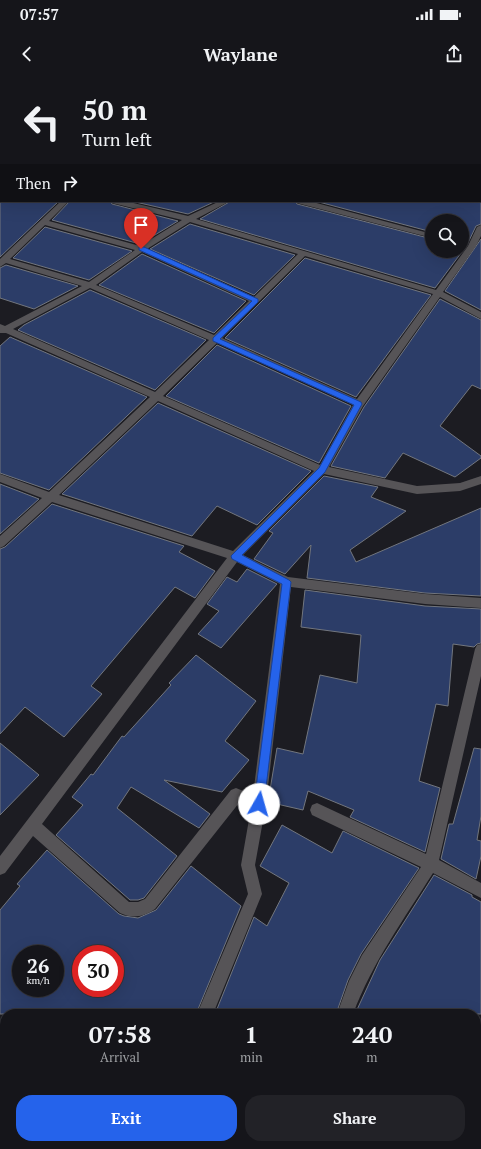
<!DOCTYPE html>
<html lang="en">
<head>
<meta charset="utf-8">
<style>
  :root { --surface:#15151a; --page:#222227; --text:#f1f3f6; --muted:#9d9fa2; --line:#343439; --accent:#2563eb }
  body { margin:0; font-family:"PT Serif",serif; background:var(--page); color:var(--text); height:100vh; display:flex; flex-direction:column; font-size:15px; white-space:nowrap }
  * { box-sizing:border-box; margin:0 }
  p { font-size:13px; color:var(--muted) }
  .icon { flex:none; width:22px; height:22px; fill:none; stroke:currentColor; stroke-width:2; stroke-linecap:round; stroke-linejoin:round }
  .map { position:relative; flex:1; overflow:hidden }
  .sheet { position:absolute; left:0px; top:929px; width:481px; height:140px; display:flex; flex-direction:column; background:var(--surface); border-radius:16px 16px 0 0; box-shadow:0 4px 16px #0002,0 0 0 1px var(--line) }
  .sheet>* { flex:none }
  .hud { position:absolute; left:0px; top:0px; width:481px; height:122px; box-shadow:0 4px 16px #0002,0 0 0 1px var(--line); background:#15151a; color:var(--text); overflow:hidden }
  .tools { position:absolute; left:425px; top:134px; display:grid; gap:8px }
  .tools a { display:grid; place-items:center; width:44px; height:44px; border-radius:50%; background:var(--surface); box-shadow:0 4px 16px #0002,0 0 0 1px var(--line); font-size:20px }
  .speed { position:absolute; left:12px; top:865px; display:flex; gap:8px; font-size:20px; font-weight:700; text-align:center }
  .speed>* { display:grid; place-content:center; width:52px; height:52px; border-radius:50%; background:var(--surface); box-shadow:0 4px 16px #0002,0 0 0 1px var(--line); line-height:1 }
  .speed small { font-size:10px; font-weight:400 }
  .speed .limit { border:6px solid #d22; background:#fff; color:#111 }
  .pin { position:absolute; display:grid; place-items:center; width:34px; height:34px; color:#fff; margin:-41px -17px; border-radius:50% 50% 50% 0; rotate:-45deg; box-shadow:0 0 4px #0007 }
  .pin .icon { rotate:45deg }
  .me { position:absolute; width:44px; margin:-22px; rotate:7deg; stroke-linejoin:round; filter:drop-shadow(0 0 3px #0008) }
  .turn { display:flex; align-items:center; gap:14px; height:84px; padding:0 16px; font-size:18px }
  .turn .icon { width:52px; height:52px; stroke-width:2.5 }
  .turn b { display:block; font-size:28px; line-height:34px }
  .then { display:flex; align-items:center; height:38px; padding:0 16px; background:#0003; gap:8px; font-size:15px }
  .eta { display:flex; justify-content:space-evenly; align-items:center; height:68px; text-align:center }
  .eta b { font-size:24px; font-weight:600; line-height:28px }
  .cta { display:flex; gap:8px; margin-top:auto; padding:8px 16px }
  .cta a { flex:1; height:46px; border-radius:16px; background:var(--accent); color:#fff; font-size:16px; font-weight:600; line-height:46px; text-align:center }
  .cta a+a { background:var(--page); color:var(--text) }
  .status { display:flex; justify-content:space-between; align-items:center; height:28px; padding:0 20px; background:var(--surface); direction:ltr }
  .status svg { height:11px; fill:currentColor }
  header { display:flex; justify-content:space-between; align-items:center; height:52px; padding:0 16px; background:var(--surface); font-size:18px; font-weight:600 }
  .map>svg:first-child { display:block }
  .building { fill:#2c3d68; stroke:#72767e; fill-rule:evenodd }
  .lines { fill:none; stroke-linecap:round; stroke-linejoin:round }
  .lane { fill:#565457; fill-rule:evenodd }
  .street { fill:#565457; fill-rule:evenodd }
  .route { fill:#2563eb; stroke:#184099 }
</style>
</head>
<body>
<div class="status"><b>07:57</b><svg viewBox="0 0 49 12"><path d="M0 12V9h3v3zM5 12V6h3v6zM10 12V3h3v9zM15 12V0h3v12zM26 1h20v11H26zM47 4h2v5h-2z"/></svg></div>
<header><svg class="icon" aria-label="back" viewBox="0 0 24 24"><path d="M15 5l-7 7 7 7"/></svg>Waylane<svg class="icon" aria-label="share" viewBox="0 0 24 24"><path d="M12 15V3M7 8l5-5 5 5M5 13v7h14v-7"/></svg></header>
<div class="map">
<svg width="481" height="1069" viewBox="0 0 481 1069">
  <rect width="100%" height="100%" fill="#1c1c22"/>
  <!-- building -->
  <g class="building">
    <polygon points="481,120 481,144 476,146 467,165 435,208 200,139 231,121 295,121 297,124 432,159 432,171 462,171 462,141 432,141 432,152 315,121"/>
    <polygon points="0,121 59,121 0,177"/>
    <polygon points="70,121 110,121 112,124 178,141 140,164 52,140"/>
    <polygon points="131,121 216,121 188,134"/>
    <polygon points="190,144 295,175 254,215 150,169"/>
    <polygon points="45,147 132,171 89,200 13,178"/>
    <polygon points="481,159 481,230 445,211"/>
    <polygon points="142,174 246,221 214,253 99,205"/>
    <polygon points="305,178 431,215 356,317 225,258"/>
    <polygon points="6,185 78,206 34,229 0,218 0,188"/>
    <polygon points="90,210 206,260 155,310 18,250 24,245"/>
    <polygon points="440,219 481,240 481,309 472,305 440,346 481,376 481,378 455,397 403,373 385,398 331,386 364,327"/>
    <polygon points="10,257 147,317 49,410 0,393 0,266"/>
    <polygon points="217,265 351,326 319,383 166,316"/>
    <polygon points="158,323 311,391 257,445 217,426 192,456 62,414"/>
    <polygon points="324,396 378,407 371,417 406,431 350,470 356,482 481,428 481,516 425,513 307,498 311,465 285,494 254,479 273,453 269,451"/>
    <polygon points="0,404 39,419 0,454"/>
    <polygon points="52,424 184,466 179,472 215,491 195,518 175,507 91,606 102,614 64,657 25,627 0,654 0,469 5,467"/>
    <polygon points="247,489 277,504 221,568 198,554 219,531 207,524 227,497 237,502"/>
    <polygon points="305,510 425,526 481,529 481,563 477,564 474,567 453,564 448,626 436,624 419,701 440,708 425,772 350,737 354,730 308,711 303,730 268,722 277,668 303,674 320,595 357,603 361,555 301,547"/>
    <polygon points="196,575 256,621 225,661 249,680 222,712 164,700 210,734 199,748 131,707 117,728 177,776 144,818 138,820 130,820 56,755 83,725 72,717 91,694 93,695 122,656 124,657 171,605 169,603"/>
    <polygon points="0,663 39,695 0,735"/>
    <polygon points="474,668 481,669 481,736 477,760 481,761 481,776 476,799 441,779 449,744 453,744"/>
    <polygon points="282,745 332,773 343,751 419,788 361,874 348,900 336,934 215,934 254,837 267,846 289,803 260,786"/>
    <path d="M47,770L119,834L124,836L138,838L156,830L191,786L241,826L196,934H0V830L20,806L17,804ZM21,874H55V908H21ZM81,874H115V908H81Z"/>
    <polygon points="434,795 472,815 472,817 481,822 481,934 355,934 380,880"/>
  </g>
  <g class="lines">
    <!-- lane -->
    <g class="lane">
      <rect x="317" y="0" width="9" height="1"/>
      <polygon points="333,0 341,0 333,1"/>
      <polygon points="480,16 481,16 480,21"/>
    </g>
    <!-- street -->
    <g class="street">
      <rect x="2" y="0" width="9" height="1"/>
      <polygon points="62,0 69,0 62,1"/>
      <polygon points="142,0 149,0 142,1"/>
      <polygon points="413,0 421,0 413,1"/>
      <rect x="0" y="38" width="1" height="4"/>
      <rect x="0" y="90" width="1" height="4"/>
      <rect x="480" y="115" width="1" height="4"/>
      <path d="M61,121H69L49,141L140,166L182,140L112,123L111,121H125L188,136L220,121H230L196,139L436,210L468,166L477,147L481,145V156L476,166L443,212L481,232V239L440,217L363,326L329,387L417,406L460,403L481,396V404L460,411L417,414L324,394L243,475L288,497L425,514L481,518V528L425,524L291,507L266,724L255,785L262,814L213,934H197L248,814L241,785L251,728L239,723L155,829C143,837 133,839 120,833L33,756L5,793L0,795V776L227,478L52,422L4,466L0,468V456L42,418L0,402V394L49,412L150,317L6,253H0V244L5,246L82,206L6,183L0,187V179ZM190,142L298,174L254,217L147,169ZM45,145L135,170L89,202L10,179ZM142,172L249,221L214,255L96,205ZM305,176L433,214L357,319L222,258ZM90,208L209,260L155,312L13,249ZM217,263L353,325L320,385L163,316ZM158,321L314,391L233,471L59,415ZM237,482L280,504L253,715L236,708L231,710L145,819L138,822H129L42,744Z"/>
      <polygon points="296,121 309,121 432,154 432,158 297,123"/>
      <path d="M481,564V596L439,780L481,803V818L433,793C404,839 372,883 353,934H337L349,901L362,875L421,787L312,735L310,730L312,725L317,723L426,774L475,569L477,565Z"/>
      <polygon points="143,1064 161,1064 159,1069 141,1069"/>
      <rect x="296" y="1064" width="18" height="5"/>
    </g>
  </g>
  <!-- route -->
  <polygon class="route" points="139,167 144,167 258,219 258,222 220,259 361,322 362,324 325,392 242,475 289,500 291,502 264,724 263,728 259,730 255,728 254,724 282,504 232,479 231,476 319,388 354,325 213,261 213,258 252,221 139,170"/>
</svg>
<div class="tools">
<a><svg class="icon" aria-label="search" viewBox="0 0 24 24"><circle cx="10" cy="10" r="6"/><path d="M15 15l6 6"/></svg></a>
</div>
<div class="speed"><div>26<small>km/h</small></div><div class="limit">30</div></div>
<div class="pin" style="left:141px;top:169px;background:#d93025"><svg class="icon" aria-label="arrive" viewBox="0 0 24 24"><path d="M6 21V4h12l-3 4 3 4H6"/></svg></div>
<svg class="me" style="left:259px;top:724px" viewBox="-20 -20 40 40"><circle r="19" fill="#fff"/><path d="M0-13L10 11 0 6-10 11z" fill="#2563eb"/></svg>
<div class="hud">
<div class="turn"><svg class="icon" aria-label="left" viewBox="0 0 24 24"><path d="M17 20v-9H6M10 6l-5 5 5 5"/></svg><div><b>50 m</b>Turn left</div></div>
<div class="then">Then<svg class="icon" aria-label="right" viewBox="0 0 24 24"><path d="M7 20v-9h11M14 6l5 5-5 5"/></svg></div>
</div>
<section class="sheet">
<div class="eta">
<div><b>07:58</b><p>Arrival</p></div>
<div><b>1</b><p>min</p></div>
<div><b>240</b><p>m</p></div>
</div>
<div class="cta"><a>Exit</a><a>Share</a></div>
</section>
</div>
</body>
</html>
